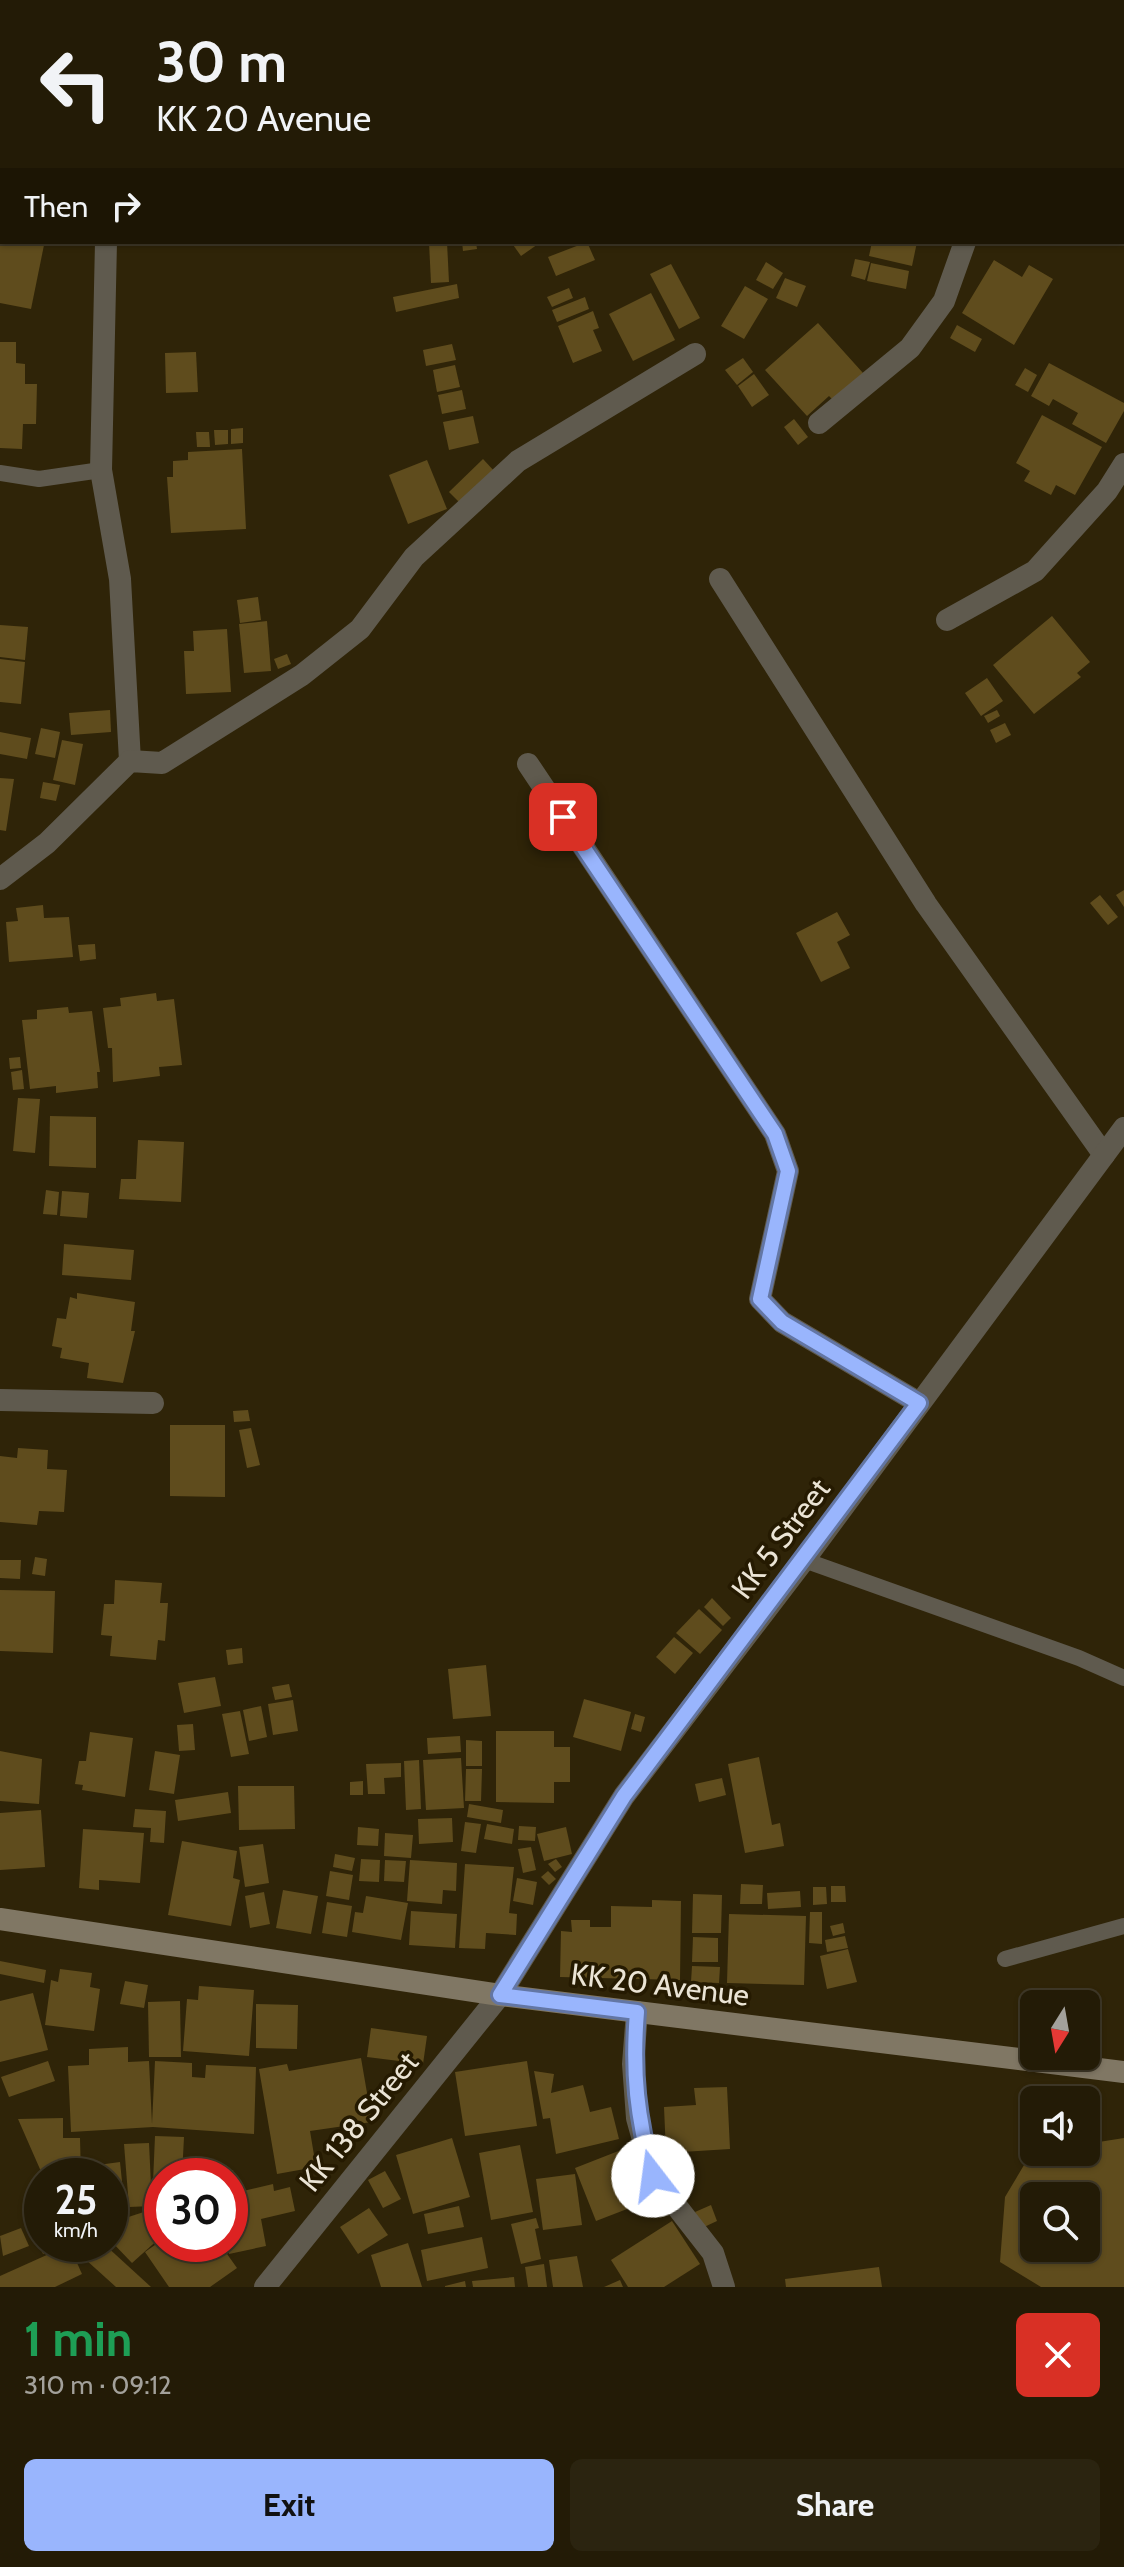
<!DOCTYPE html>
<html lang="en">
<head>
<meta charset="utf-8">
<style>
  :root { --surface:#231b06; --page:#2b2410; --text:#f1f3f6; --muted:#a3a19b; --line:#403928; --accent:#99b5fd }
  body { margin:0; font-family:Cabin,sans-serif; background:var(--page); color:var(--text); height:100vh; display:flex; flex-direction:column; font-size:30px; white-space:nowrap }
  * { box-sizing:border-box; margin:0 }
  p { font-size:26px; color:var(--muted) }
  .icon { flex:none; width:44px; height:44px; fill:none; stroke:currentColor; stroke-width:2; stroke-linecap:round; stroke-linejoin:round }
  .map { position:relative; height:2287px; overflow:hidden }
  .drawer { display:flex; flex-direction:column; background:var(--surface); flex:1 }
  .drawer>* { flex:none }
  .hud { position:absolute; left:0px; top:0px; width:1124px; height:244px; box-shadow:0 2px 6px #0004,0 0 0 2px var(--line); background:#231b06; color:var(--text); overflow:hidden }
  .needle { width:52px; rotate:191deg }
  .buttons { position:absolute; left:1020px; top:1990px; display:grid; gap:16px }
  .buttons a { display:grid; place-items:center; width:80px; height:80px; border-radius:12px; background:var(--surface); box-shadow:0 2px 6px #0004,0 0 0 2px var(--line); font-size:40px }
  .speed { position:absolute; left:24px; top:2158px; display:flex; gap:16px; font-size:40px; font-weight:700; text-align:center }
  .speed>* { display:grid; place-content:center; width:104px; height:104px; border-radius:50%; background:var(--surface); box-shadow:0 2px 6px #0004,0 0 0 2px var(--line); line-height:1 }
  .speed small { font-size:20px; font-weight:400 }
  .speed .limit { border:12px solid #d22; background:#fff; color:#111 }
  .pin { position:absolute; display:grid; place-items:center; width:68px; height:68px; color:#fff; margin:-34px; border-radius:16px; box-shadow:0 4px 12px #0006 }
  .me { position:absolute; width:88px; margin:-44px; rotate:345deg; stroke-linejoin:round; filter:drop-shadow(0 0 6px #0008) }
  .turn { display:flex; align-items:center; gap:28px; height:168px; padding:0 24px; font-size:36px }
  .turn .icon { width:104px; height:104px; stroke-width:2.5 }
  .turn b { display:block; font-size:56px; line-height:68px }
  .then { display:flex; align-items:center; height:76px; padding:0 24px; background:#0003; gap:16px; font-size:30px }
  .round { display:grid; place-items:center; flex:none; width:84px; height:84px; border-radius:12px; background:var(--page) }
  .headline { display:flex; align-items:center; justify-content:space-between; height:136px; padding:0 24px }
  h1 { font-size:48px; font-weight:700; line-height:60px; color:#1e9e55 }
  .action { display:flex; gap:16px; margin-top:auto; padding:16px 24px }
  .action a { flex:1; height:92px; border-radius:12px; background:var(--accent); color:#111; font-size:32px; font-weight:700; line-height:92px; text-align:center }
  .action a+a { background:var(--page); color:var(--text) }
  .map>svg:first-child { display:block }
  .building { fill:#5f4c1d; fill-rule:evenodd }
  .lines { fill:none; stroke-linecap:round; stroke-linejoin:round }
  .service { stroke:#5f5a4e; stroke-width:16 }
  .minor { stroke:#5f5a4e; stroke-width:22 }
  .secondary { stroke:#807764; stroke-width:22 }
  .route-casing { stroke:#6376a4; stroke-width:20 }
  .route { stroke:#99b5fd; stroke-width:14 }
  .labels { text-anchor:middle; stroke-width:7; stroke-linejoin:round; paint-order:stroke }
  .street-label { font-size:30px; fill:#ebe4d5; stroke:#251a01 }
</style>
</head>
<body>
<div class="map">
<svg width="1124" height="2287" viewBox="0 0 1124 2287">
  <rect width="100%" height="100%" fill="#2f2408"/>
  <!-- building -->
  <g class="building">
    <polygon points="0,242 44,245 31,309 0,303"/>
    <polygon points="429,242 447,242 449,282 431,283"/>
    <polygon points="462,242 476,242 477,249 463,251"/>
    <polygon points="511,242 541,242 521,256"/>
    <polygon points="587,242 595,260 556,276 548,257"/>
    <polygon points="872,242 917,242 912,266 869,256"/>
    <polygon points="855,259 870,262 865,280 851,276"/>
    <polygon points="994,260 1022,277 1029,265 1053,279 1014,345 962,313"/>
    <polygon points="766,262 783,273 773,289 756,280"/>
    <polygon points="871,263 909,271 906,289 867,281"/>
    <polygon points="671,264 700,318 679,329 650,274"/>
    <polygon points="785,278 806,286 797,307 776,298"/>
    <polygon points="457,284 459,298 396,312 393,297"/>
    <polygon points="745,286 768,299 744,339 721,326"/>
    <polygon points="569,288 573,298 552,307 547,297"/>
    <polygon points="651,293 675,340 633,361 609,314"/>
    <polygon points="585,297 589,309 557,322 552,310"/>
    <polygon points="593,311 599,328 593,330 602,351 573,363 558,326"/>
    <polygon points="818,323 863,373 833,400 829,396 807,416 765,370"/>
    <polygon points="957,325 982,339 975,352 950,338"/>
    <polygon points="0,342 16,342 16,363 25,364 25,384 37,384 36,424 23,424 22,449 0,448"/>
    <polygon points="452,344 456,360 426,366 423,350"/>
    <polygon points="196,352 198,392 166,393 165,353"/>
    <polygon points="743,358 753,372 737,385 725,370"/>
    <polygon points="1049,363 1124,403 1124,411 1106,443 1072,424 1078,413 1053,399 1049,406 1031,396"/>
    <polygon points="455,365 460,387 437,392 433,370"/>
    <polygon points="1025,368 1037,375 1028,392 1015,385"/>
    <polygon points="754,374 769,395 752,407 738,386"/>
    <polygon points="462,390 466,409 442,414 438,395"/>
    <polygon points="1042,415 1102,447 1075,495 1056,485 1051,495 1024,481 1030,471 1016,463"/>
    <polygon points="473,416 479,443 449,450 443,422"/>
    <polygon points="794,419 808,437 798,445 784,427"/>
    <polygon points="243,428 243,443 231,444 231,429"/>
    <polygon points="214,430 228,430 228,444 215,445"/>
    <polygon points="196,432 209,432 210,447 197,447"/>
    <polygon points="242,449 246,529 171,533 167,477 173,477 173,461 188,460 188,452"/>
    <polygon points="483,459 495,472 461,504 449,492"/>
    <polygon points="427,460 447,509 408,524 389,475"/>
    <polygon points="258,597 261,620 240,623 237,600"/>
    <polygon points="1052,616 1090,662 1077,673 1081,677 1034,714 993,665"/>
    <polygon points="267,621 271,671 244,673 239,624"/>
    <polygon points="0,625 28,627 25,660 0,657"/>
    <polygon points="227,629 231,692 186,694 184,651 194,651 193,631"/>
    <polygon points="287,654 291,664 278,669 274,659"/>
    <polygon points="0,659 25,662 21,704 0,702"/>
    <polygon points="987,678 1003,701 981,716 965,693"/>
    <polygon points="110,710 111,732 71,735 69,713"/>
    <polygon points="997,710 1000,716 988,723 984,716"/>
    <polygon points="1005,723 1011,735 996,743 990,730"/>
    <polygon points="41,728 60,732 55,758 35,754"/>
    <polygon points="0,732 31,738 27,759 0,754"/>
    <polygon points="62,740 83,744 75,785 53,780"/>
    <polygon points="0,778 14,779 6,831 0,830"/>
    <polygon points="43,782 60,785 56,801 40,798"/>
    <polygon points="1124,890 1124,907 1116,895"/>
    <polygon points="1100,895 1118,917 1108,925 1090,903"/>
    <polygon points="43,905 44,918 69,917 73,957 9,962 6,922 18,921 16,908"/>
    <polygon points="837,912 850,935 837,942 850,968 821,982 796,933"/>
    <polygon points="95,944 96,959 80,961 78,945"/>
    <polygon points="156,993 157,1001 174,999 182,1065 159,1067 160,1076 113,1082 112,1048 108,1048 103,1008 121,1006 120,998"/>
    <polygon points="68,1007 69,1013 92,1011 100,1072 97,1072 98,1088 56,1093 56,1086 30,1089 22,1020 37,1019 37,1010"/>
    <polygon points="20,1057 21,1068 10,1069 9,1058"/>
    <polygon points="22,1070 24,1089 13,1090 11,1072"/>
    <polygon points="18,1098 40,1099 35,1153 13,1151"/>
    <polygon points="50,1116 96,1117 96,1168 49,1166"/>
    <polygon points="138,1140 184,1142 181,1202 119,1199 121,1179 136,1179"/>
    <polygon points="46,1190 59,1192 57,1215 43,1214"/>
    <polygon points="62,1191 89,1193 87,1218 60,1216"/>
    <polygon points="64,1244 134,1250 131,1280 62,1275"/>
    <polygon points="77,1293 135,1302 131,1331 135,1331 123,1383 87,1378 89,1363 60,1358 62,1348 52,1346 57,1318 66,1319 70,1297 77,1299"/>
    <polygon points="248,1410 250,1421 234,1422 233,1411"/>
    <polygon points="170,1425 225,1425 225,1497 170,1496"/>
    <polygon points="251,1428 260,1465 247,1468 239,1430"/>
    <polygon points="18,1448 48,1450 47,1469 67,1470 64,1512 39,1511 37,1525 0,1522 0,1456 17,1458"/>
    <polygon points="35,1557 47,1559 45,1576 32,1574"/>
    <polygon points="0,1560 21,1560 20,1579 0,1578"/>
    <polygon points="115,1580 162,1583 160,1603 168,1603 165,1641 158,1640 156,1660 110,1656 112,1636 101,1635 104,1604 114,1604"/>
    <polygon points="0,1590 55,1591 53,1653 0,1651"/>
    <polygon points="712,1598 731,1618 723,1626 704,1607"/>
    <polygon points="699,1609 722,1630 700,1654 676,1633"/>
    <polygon points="674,1637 693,1653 675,1674 656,1657"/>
    <polygon points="242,1648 243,1663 228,1665 226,1650"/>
    <polygon points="486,1665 491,1716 453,1719 448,1669"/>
    <polygon points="215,1677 221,1706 184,1713 178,1683"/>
    <polygon points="289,1684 292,1697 275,1700 272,1687"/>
    <polygon points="584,1699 631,1712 621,1751 573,1737"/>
    <polygon points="293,1700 298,1731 273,1735 268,1704"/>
    <polygon points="261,1706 267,1737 249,1741 243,1710"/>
    <polygon points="240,1711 249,1754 231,1757 222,1714"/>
    <polygon points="635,1714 645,1717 641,1732 631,1729"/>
    <polygon points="193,1724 195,1750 179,1751 177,1725"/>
    <polygon points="496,1731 554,1731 554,1747 570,1747 570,1782 554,1782 554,1803 496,1802"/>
    <polygon points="90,1732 133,1738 125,1797 82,1790 83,1785 75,1784 79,1761 86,1761"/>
    <polygon points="460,1736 461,1752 428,1754 427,1738"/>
    <polygon points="466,1740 482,1741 482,1766 466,1766"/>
    <polygon points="0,1751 42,1759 39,1804 0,1801"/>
    <polygon points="155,1751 180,1755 174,1794 149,1790"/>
    <polygon points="759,1757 772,1825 780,1823 784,1846 745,1853 728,1764"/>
    <polygon points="461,1758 464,1808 426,1810 423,1760"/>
    <polygon points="419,1760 421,1809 406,1810 404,1761"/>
    <polygon points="401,1763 401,1777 384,1778 385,1794 368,1794 366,1764"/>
    <polygon points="466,1769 482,1769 481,1801 465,1801"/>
    <polygon points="722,1778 726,1795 699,1802 695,1784"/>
    <polygon points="363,1781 363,1795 350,1795 350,1782"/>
    <polygon points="238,1786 294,1786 295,1829 239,1830"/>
    <polygon points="228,1792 231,1813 178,1821 175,1800"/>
    <polygon points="469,1804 503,1810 501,1823 467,1817"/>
    <polygon points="135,1809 166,1811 164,1843 150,1842 151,1828 133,1827"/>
    <polygon points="41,1810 45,1867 0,1870 0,1813"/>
    <polygon points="452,1818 453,1842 419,1844 418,1819"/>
    <polygon points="465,1822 481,1824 476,1853 461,1851"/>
    <polygon points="487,1824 514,1829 512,1844 484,1839"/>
    <polygon points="519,1826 536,1827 535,1841 518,1840"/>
    <polygon points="358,1827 379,1829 378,1846 357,1845"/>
    <polygon points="566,1827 572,1854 544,1861 537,1834"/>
    <polygon points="83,1829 144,1833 140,1883 99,1880 99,1890 79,1888"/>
    <polygon points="385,1833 413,1835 411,1858 384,1856"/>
    <polygon points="182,1841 237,1851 233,1878 240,1880 231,1926 168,1915"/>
    <polygon points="263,1844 269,1883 245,1887 239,1847"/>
    <polygon points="531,1847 536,1870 523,1873 518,1849"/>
    <polygon points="335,1854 355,1858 352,1871 333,1867"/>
    <polygon points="361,1859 380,1860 379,1882 359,1881"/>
    <polygon points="556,1859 562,1867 555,1872 548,1864"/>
    <polygon points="385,1860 406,1861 404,1882 384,1881"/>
    <polygon points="410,1860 457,1863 456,1891 443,1890 442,1904 407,1901"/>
    <polygon points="465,1864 514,1867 509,1913 517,1914 516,1935 486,1933 485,1949 459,1948"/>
    <polygon points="330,1871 353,1875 349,1900 326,1896"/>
    <polygon points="548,1871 556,1879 549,1885 541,1877"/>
    <polygon points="517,1878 537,1882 533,1905 513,1901"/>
    <polygon points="741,1884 763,1885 762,1904 740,1904"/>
    <polygon points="831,1886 845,1886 846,1902 831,1902"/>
    <polygon points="813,1887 826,1887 827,1904 813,1905"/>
    <polygon points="283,1890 318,1896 311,1934 276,1928"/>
    <polygon points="800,1891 801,1907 768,1909 767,1893"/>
    <polygon points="264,1892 270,1924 250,1928 245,1896"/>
    <polygon points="693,1894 722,1895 721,1933 692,1933"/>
    <polygon points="366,1896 408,1903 401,1940 352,1932 355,1912 363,1913"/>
    <polygon points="652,1900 681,1901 680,1980 560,1977 561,1931 572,1932 571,1920 590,1920 590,1927 611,1927 611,1906 652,1907"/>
    <polygon points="327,1902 352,1906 347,1937 322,1933"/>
    <polygon points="411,1911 457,1914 455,1948 409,1945"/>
    <polygon points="810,1912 822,1912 822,1944 809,1943"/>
    <polygon points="729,1914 806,1916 804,1985 727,1983"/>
    <polygon points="843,1923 845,1933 833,1936 830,1926"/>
    <polygon points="845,1936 848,1948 827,1952 825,1940"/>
    <polygon points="693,1937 718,1938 718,1962 692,1962"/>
    <polygon points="848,1949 857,1982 827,1989 820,1956"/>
    <polygon points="0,1961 46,1970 44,1983 0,1974"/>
    <polygon points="692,1966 720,1967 719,1983 691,1982"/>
    <polygon points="60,1969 92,1973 90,1987 100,1989 94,2031 45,2025 51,1980 58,1982"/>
    <polygon points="125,1981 148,1985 144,2008 120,2004"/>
    <polygon points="199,1986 254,1990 249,2056 183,2051 187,1999 198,2000"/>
    <polygon points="33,1993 48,2050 0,2062 0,2001"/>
    <polygon points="180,2001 181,2057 149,2057 148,2002"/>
    <polygon points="256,2004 298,2005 297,2049 256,2048"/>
    <polygon points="371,2028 427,2036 423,2064 367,2057"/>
    <polygon points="128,2047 128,2062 149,2061 152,2124 155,2061 192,2063 192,2077 205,2078 206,2065 256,2067 254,2134 153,2127 71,2132 68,2066 89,2065 89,2049"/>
    <polygon points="361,2058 372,2122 310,2131 316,2167 277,2174 259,2069 287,2064 289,2071"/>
    <polygon points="48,2061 55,2081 9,2097 1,2077"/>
    <polygon points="527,2061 537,2126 465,2136 455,2072"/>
    <polygon points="534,2071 554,2074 551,2093 583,2085 590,2112 611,2107 619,2139 556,2154 550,2118 543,2119"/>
    <polygon points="727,2087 730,2149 666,2153 664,2107 696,2105 694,2088"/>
    <polygon points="63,2118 63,2138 80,2138 81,2176 43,2176 18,2119"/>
    <polygon points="155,2136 184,2137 182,2176 162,2176 162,2206 152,2205"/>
    <polygon points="452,2138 470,2197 413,2214 396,2155"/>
    <path d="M1124,2138V2287H1041L1000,2262L1005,2197L1027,2160L1055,2156L1054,2152H1086V2144ZM1034,2196H1086V2248H1034Z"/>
    <polygon points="149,2143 152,2206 129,2207 124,2144"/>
    <polygon points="520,2145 533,2212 491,2220 479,2153"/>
    <polygon points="621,2150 631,2175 642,2171 653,2199 596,2221 575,2168"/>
    <polygon points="683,2158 687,2183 662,2187 658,2162"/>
    <polygon points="120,2162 125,2210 110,2212 110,2176 84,2176 83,2167"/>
    <polygon points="233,2170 238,2188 230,2191 230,2176 214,2175"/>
    <polygon points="385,2171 401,2199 383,2208 368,2180"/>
    <polygon points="575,2174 582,2225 543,2230 536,2179"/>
    <polygon points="273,2184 274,2191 290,2187 295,2211 261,2219 266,2246 229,2254 230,2194"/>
    <polygon points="711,2205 717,2221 702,2228 695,2212"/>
    <polygon points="459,2206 464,2227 428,2234 424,2214"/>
    <polygon points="369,2208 388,2235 358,2254 340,2227"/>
    <polygon points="153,2209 162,2236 132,2263 110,2240 110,2223"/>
    <polygon points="536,2218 539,2228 535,2229 541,2259 521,2264 511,2224"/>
    <polygon points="672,2221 700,2264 664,2287 628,2287 611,2260"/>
    <polygon points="21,2228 29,2246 3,2256 0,2236"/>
    <polygon points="482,2237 488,2268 427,2281 421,2250"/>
    <polygon points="162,2240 162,2244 220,2244 237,2268 210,2287 169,2287 145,2252"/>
    <polygon points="408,2243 422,2287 381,2287 371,2255"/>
    <polygon points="45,2244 62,2244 43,2254 40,2247"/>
    <polygon points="81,2244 104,2244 151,2287 116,2287 75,2250"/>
    <polygon points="69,2245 82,2274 55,2287 0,2287 0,2276"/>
    <polygon points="577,2256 583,2287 553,2287 549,2260"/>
    <polygon points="544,2264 547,2287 528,2287 525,2267"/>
    <polygon points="879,2267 882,2287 786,2287 785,2279"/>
    <polygon points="514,2277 515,2287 473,2287 472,2281"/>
    <polygon points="620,2280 623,2287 604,2287"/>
    <polygon points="465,2281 466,2287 445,2287 445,2286"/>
  </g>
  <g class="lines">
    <!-- service -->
    <g class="service">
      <polyline points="0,473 39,479 101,470"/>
      <polyline points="804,1560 1079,1658 1124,1678"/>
      <polyline points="1005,1959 1124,1926"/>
    </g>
    <!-- minor -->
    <g class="minor">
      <polyline points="170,0 170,2"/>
      <polyline points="1006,0 1008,2"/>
      <polyline points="498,2 499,0"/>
      <polyline points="1122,128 1124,130"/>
      <polyline points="0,167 2,167"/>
      <polyline points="106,242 101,470 120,579 130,761"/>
      <polyline points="819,423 910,348 944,301 965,242"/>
      <polyline points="720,579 926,904 1104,1155"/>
      <polyline points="947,620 1035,571 1107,491 1124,464"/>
      <polyline points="528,764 775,1134 788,1171 760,1299 782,1322 919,1403"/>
      <polyline points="0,879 47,843 130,761 162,763 302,675 360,629 414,557 518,461 695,354"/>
      <polyline points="0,1400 153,1403"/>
      <polyline points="637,2012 633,2064 637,2118 653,2176 713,2253 724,2287"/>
      <polyline points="265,2287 500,1995 624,1796 804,1560 1124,1128"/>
    </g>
    <!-- secondary -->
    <polyline class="secondary" points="0,1919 500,1995 1124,2072"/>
  </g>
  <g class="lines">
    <!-- route casing -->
    <g class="route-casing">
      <path id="route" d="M563,817L775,1134L788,1171L760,1299L782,1322L919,1403L624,1796L500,1995L637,2012C632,2073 637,2117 653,2176"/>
    </g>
    <!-- route -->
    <use href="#route" class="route"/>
  </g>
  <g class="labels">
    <!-- street labels -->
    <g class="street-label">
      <text transform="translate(781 1539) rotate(-53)" y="10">KK 5 Street</text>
      <text transform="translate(660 1985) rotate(7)" y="10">KK 20 Avenue</text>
      <text transform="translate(359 2122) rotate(-51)" y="10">KK 138 Street</text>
    </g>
  </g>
</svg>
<div class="buttons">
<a><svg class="needle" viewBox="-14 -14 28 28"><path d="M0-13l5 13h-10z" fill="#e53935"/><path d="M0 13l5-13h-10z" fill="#a3a19b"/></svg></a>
<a><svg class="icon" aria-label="sound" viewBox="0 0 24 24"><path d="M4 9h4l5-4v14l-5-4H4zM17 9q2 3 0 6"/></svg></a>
<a><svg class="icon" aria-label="search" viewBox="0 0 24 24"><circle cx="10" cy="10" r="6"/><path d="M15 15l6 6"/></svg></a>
</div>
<div class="speed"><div>25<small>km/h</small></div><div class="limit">30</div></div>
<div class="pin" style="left:563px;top:817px;background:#d93025"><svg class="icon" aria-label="arrive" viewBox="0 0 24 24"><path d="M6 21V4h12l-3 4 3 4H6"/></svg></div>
<svg class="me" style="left:653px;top:2176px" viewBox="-20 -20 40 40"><circle r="19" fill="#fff"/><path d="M0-13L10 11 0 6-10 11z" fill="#99b5fd"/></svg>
<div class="hud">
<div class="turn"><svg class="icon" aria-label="left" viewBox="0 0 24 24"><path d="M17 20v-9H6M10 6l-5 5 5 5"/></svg><div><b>30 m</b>KK 20 Avenue</div></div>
<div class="then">Then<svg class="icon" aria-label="right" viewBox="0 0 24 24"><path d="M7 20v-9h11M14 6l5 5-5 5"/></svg></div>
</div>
</div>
<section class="drawer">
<div class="headline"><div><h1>1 min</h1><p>310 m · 09:12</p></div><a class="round" style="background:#d93025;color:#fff"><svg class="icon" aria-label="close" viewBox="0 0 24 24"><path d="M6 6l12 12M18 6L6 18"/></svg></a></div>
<div class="action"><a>Exit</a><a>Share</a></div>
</section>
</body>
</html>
